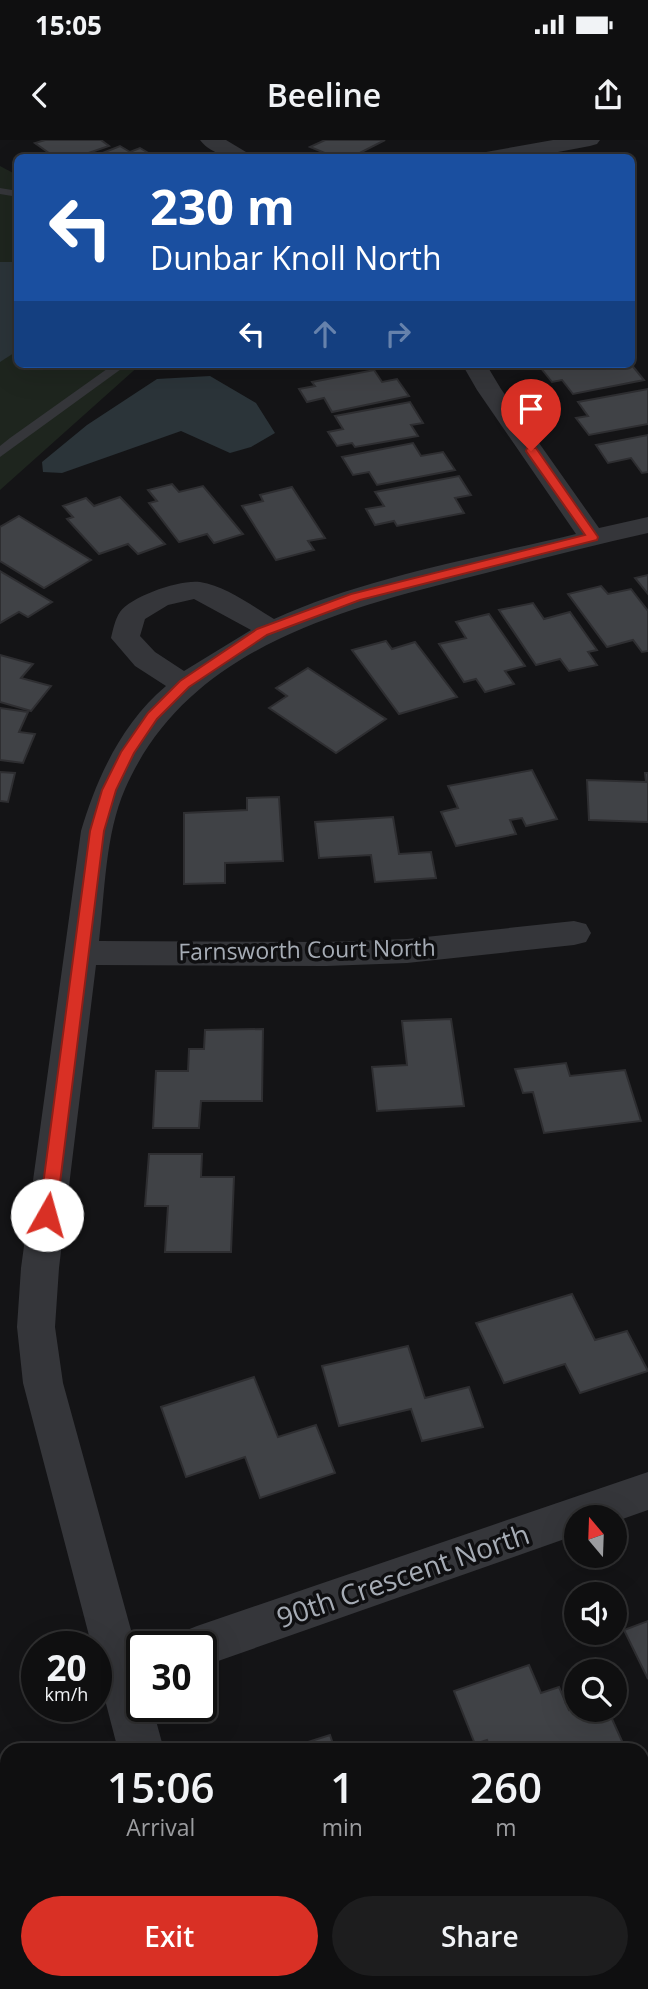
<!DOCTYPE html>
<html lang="en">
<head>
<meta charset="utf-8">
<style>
  :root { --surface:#0f0f10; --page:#1d1d1e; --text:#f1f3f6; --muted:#9b9c9f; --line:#2f2f30; --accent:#d93025 }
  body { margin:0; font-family:"Open Sans",sans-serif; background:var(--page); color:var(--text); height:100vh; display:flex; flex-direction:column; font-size:26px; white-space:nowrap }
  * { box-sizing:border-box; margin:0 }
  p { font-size:23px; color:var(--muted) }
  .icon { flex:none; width:38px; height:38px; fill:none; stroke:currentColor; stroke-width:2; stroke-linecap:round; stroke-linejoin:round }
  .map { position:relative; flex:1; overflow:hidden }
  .panel { position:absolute; left:0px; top:1603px; width:649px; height:247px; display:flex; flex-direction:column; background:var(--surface); border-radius:21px 21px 0 0; box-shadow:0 7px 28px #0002,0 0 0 2px var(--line) }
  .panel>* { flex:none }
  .guide { position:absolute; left:14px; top:14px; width:621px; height:214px; border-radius:10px; box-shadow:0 7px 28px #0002,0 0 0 2px var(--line); background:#1a4fa0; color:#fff; overflow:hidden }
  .needle { width:46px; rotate:341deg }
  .tools { position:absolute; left:564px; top:1365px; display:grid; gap:14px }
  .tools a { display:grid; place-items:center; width:63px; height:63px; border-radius:50%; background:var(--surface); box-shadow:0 7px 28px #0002,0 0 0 2px var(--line); font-size:35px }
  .speed { position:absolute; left:21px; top:1491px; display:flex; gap:14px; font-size:35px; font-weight:700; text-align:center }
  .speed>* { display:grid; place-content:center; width:91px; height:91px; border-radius:50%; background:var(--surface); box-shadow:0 7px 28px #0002,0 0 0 2px var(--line); line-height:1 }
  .speed small { font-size:18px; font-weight:400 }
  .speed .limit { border:4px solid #111; border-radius:10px; background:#fff; color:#111 }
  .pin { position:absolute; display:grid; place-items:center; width:60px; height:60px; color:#fff; margin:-72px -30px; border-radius:50% 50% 50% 0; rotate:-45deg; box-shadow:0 0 7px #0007 }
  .pin .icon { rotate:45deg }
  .me { position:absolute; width:77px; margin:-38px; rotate:7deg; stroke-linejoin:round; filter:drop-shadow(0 0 5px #0008) }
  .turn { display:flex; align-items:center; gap:24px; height:147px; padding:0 21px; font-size:32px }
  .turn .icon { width:91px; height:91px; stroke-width:2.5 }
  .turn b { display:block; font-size:49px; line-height:60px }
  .lanes { display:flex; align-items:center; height:66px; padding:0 21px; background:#0003; justify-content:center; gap:35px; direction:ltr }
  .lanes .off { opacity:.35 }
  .eta { display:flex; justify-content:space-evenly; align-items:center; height:119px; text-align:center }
  .eta b { font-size:42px; font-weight:600; line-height:49px }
  .button { display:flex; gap:14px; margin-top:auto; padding:14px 21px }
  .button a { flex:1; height:80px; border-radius:42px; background:var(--accent); color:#fff; font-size:28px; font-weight:600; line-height:80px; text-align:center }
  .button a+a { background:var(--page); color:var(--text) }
  .status { display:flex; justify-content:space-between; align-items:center; height:49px; padding:0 35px; background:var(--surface); direction:ltr }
  .status svg { height:19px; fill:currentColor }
  header { display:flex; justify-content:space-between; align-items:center; height:91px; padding:0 21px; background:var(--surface); font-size:32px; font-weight:600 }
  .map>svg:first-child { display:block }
  .green { fill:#1e251e }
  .water { fill:#2b3439 }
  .building { fill:#404246; stroke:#2e2e31; stroke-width:2 }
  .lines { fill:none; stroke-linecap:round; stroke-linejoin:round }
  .lane { fill:#35363a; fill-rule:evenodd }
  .street { fill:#35363a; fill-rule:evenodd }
  .route { fill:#d93025; stroke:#8d1f18; stroke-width:2 }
  .labels { text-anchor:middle; stroke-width:7; stroke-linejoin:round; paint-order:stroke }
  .street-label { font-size:23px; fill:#a6acb5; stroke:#0f0f11 }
  .near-street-label { font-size:28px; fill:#a6acb5; stroke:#0f0f11 }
</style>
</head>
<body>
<div class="status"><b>15:05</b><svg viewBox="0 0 49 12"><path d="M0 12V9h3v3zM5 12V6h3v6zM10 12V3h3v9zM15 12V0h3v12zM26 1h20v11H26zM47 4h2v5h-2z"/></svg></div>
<header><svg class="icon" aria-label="back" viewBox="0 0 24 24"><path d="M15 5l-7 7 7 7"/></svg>Beeline<svg class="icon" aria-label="share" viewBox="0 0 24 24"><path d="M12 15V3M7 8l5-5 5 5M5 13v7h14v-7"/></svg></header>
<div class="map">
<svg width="648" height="1849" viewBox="0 0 648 1849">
  <rect width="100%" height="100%" fill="#141416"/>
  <!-- green -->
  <polygon class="green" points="0,26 17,35 18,224 141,224 0,350"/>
  <!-- water -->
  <g class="water">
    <polygon points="0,122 18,122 17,211 0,222"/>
    <polygon points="210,236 256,263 275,293 251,307 230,313 181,291 62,333 43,332 42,322 87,285 157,239"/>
  </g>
  <!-- building -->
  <g class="building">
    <polygon points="45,0 101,0 109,6 74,18 39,18 49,13 35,3"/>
    <polygon points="325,0 385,0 350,18 337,18 310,7"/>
    <polygon points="120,6 130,12 140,8 157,18 90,18"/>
    <polygon points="554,224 631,224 644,240 573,254 562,240 552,242 540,227"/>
    <polygon points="374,230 382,242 397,239 409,256 332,272 324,258 307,262 299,249 315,246 312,242"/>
    <polygon points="648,249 648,284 589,295 576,278 588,276 578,262"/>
    <polygon points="410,262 423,283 411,285 418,296 355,307 352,303 337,306 328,292 343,289 335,276"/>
    <polygon points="648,295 648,332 642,333 631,318 608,323 596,305"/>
    <polygon points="413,303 421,316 443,312 455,330 377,345 369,332 353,335 342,317"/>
    <polygon points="459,336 471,355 455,358 464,373 397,386 394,381 375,385 366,369 384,366 375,352"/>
    <polygon points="172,344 179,352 203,346 243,394 214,403 207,394 179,402 149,363 157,361 148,350"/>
    <polygon points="292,347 325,398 308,401 314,410 276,420 242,366 263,361 260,355"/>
    <polygon points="120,357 165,404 138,414 128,404 99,414 67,379 73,377 63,366 86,358 94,366"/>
    <polygon points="19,376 91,420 44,448 0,421 0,387"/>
    <polygon points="0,431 52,462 28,477 19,472 0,483"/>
    <polygon points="648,435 648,454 635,438"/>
    <polygon points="601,446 608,454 631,449 648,471 648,511 642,512 633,500 607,507 568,454"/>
    <polygon points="533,463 544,479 570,472 597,510 588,512 597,525 569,531 560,519 536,525 499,470"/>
    <polygon points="489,474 525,526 505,531 514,544 485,552 476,539 464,542 439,504 466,498 456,482"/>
    <polygon points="386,501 392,509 415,502 457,557 399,574 352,510"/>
    <polygon points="0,515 33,524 21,538 51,546 31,571 0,562"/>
    <polygon points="308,528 386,579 336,613 269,568 287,556 276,548"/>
    <polygon points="0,568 28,572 19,592 35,594 23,623 0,620"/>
    <polygon points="532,630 557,679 526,686 522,678 510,680 516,694 456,706 441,672 458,668 448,646"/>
    <polygon points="0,632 15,633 8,662 0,661"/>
    <polygon points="645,633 648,633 648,682 589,680 587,640 646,642"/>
    <polygon points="279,657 283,721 225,723 225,743 184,744 184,673 247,670 247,658"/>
    <polygon points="393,677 399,714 431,712 436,738 375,742 371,715 319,718 315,682"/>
    <polygon points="451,879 464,966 377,971 372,927 407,925 402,881"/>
    <polygon points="263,889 262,961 201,961 199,988 153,988 156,931 188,931 189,909 204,909 205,890"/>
    <polygon points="566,923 570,936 625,930 641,981 544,993 533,952 523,953 515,929"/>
    <polygon points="149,1014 202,1014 201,1037 234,1037 231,1112 165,1112 168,1066 145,1066"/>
    <polygon points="572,1154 595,1200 627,1191 648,1231 580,1253 565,1224 504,1243 476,1183"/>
    <polygon points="408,1206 425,1258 469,1247 483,1287 422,1301 411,1269 339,1286 322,1226"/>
    <polygon points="254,1237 278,1297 316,1285 335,1333 260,1358 245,1317 186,1337 161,1267"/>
    <polygon points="648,1481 648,1539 624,1490"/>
    <polygon points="529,1525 541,1553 559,1547 569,1570 576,1568 608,1570 626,1610 491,1610 487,1600 475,1604 454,1551"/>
    <polygon points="330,1595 335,1610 283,1610"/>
    <polygon points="7,1754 7,1843 35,1843 24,1847 25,1849 0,1849 0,1757"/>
  </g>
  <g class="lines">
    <!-- lane -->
    <g class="lane">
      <polygon points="0,48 18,51 18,57 0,54"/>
      <polygon points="114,224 128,224 0,317 0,306 10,298"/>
    </g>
    <!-- street -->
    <g class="street">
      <path d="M200,0H226L256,18C236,18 213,17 200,0Z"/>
      <polygon points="553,0 600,0 597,4 590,6 526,18 476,18 478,13 486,12"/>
      <path d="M462,224H486L501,249L599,388L648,377V393C586,407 524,423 462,439C329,473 185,512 125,649C105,695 105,752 99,801L326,802L407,799L574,781L586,784L591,793L586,802L574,805L407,823L326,826L96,825L59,1128L55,1187L63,1243L142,1530V1566H152L164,1610H118L96,1525V1507H92L23,1243L17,1187L21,1128L81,691C97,637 122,583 166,546L135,526L111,498C113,490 115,479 120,472C131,456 181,439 200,442C226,446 252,466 274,479C363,438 480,417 576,394L477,250ZM194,459L251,490L184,531L155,512L140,496L145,479L168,465Z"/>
      <polygon points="648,1332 648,1370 614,1382 614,1377 576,1377 576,1395 201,1527 201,1507 175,1507 182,1492 197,1486"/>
      <polygon points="178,1843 226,1843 228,1849 180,1849"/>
    </g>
  </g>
  <!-- route -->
  <polygon class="route" points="527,308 536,308 598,397 597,400 360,460 267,495 189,547 157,579 134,613 116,650 104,691 56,1075 53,1080 41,1080 39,1075 90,691 102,650 121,612 148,573 180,541 257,489 351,454 585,395 526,311"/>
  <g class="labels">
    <!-- street labels -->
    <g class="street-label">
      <text transform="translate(307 810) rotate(-1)" y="8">Farnsworth Court North</text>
    </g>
    <!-- near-street labels -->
    <g class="near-street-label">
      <text transform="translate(403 1436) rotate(-19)" y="10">90th Crescent North</text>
    </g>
  </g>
</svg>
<div class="tools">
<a><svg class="needle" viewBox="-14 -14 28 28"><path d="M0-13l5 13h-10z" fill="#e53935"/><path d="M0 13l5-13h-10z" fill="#9b9c9f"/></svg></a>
<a><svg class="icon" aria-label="sound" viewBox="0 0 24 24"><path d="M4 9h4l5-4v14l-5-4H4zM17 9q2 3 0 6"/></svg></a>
<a><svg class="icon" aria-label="search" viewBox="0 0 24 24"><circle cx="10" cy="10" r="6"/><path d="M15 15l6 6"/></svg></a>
</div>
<div class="speed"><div>20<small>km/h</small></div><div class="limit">30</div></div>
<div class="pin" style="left:531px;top:311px;background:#d93025"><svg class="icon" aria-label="arrive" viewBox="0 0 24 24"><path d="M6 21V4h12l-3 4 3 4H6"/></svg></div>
<svg class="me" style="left:47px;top:1075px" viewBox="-20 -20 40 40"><circle r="19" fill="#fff"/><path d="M0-13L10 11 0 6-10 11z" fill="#d93025"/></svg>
<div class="guide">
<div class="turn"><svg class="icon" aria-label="left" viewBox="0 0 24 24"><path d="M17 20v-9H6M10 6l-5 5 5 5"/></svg><div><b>230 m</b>Dunbar Knoll North</div></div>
<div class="lanes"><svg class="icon" aria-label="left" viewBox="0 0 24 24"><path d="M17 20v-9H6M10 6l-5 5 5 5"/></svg><svg class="icon off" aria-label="ahead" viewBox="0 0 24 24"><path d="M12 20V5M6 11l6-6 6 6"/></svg><svg class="icon off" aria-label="right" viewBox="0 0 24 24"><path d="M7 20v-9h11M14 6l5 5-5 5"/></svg></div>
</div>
<section class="panel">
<div class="eta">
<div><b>15:06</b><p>Arrival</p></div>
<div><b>1</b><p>min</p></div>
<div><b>260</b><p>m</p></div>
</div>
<div class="button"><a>Exit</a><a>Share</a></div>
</section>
</div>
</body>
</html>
